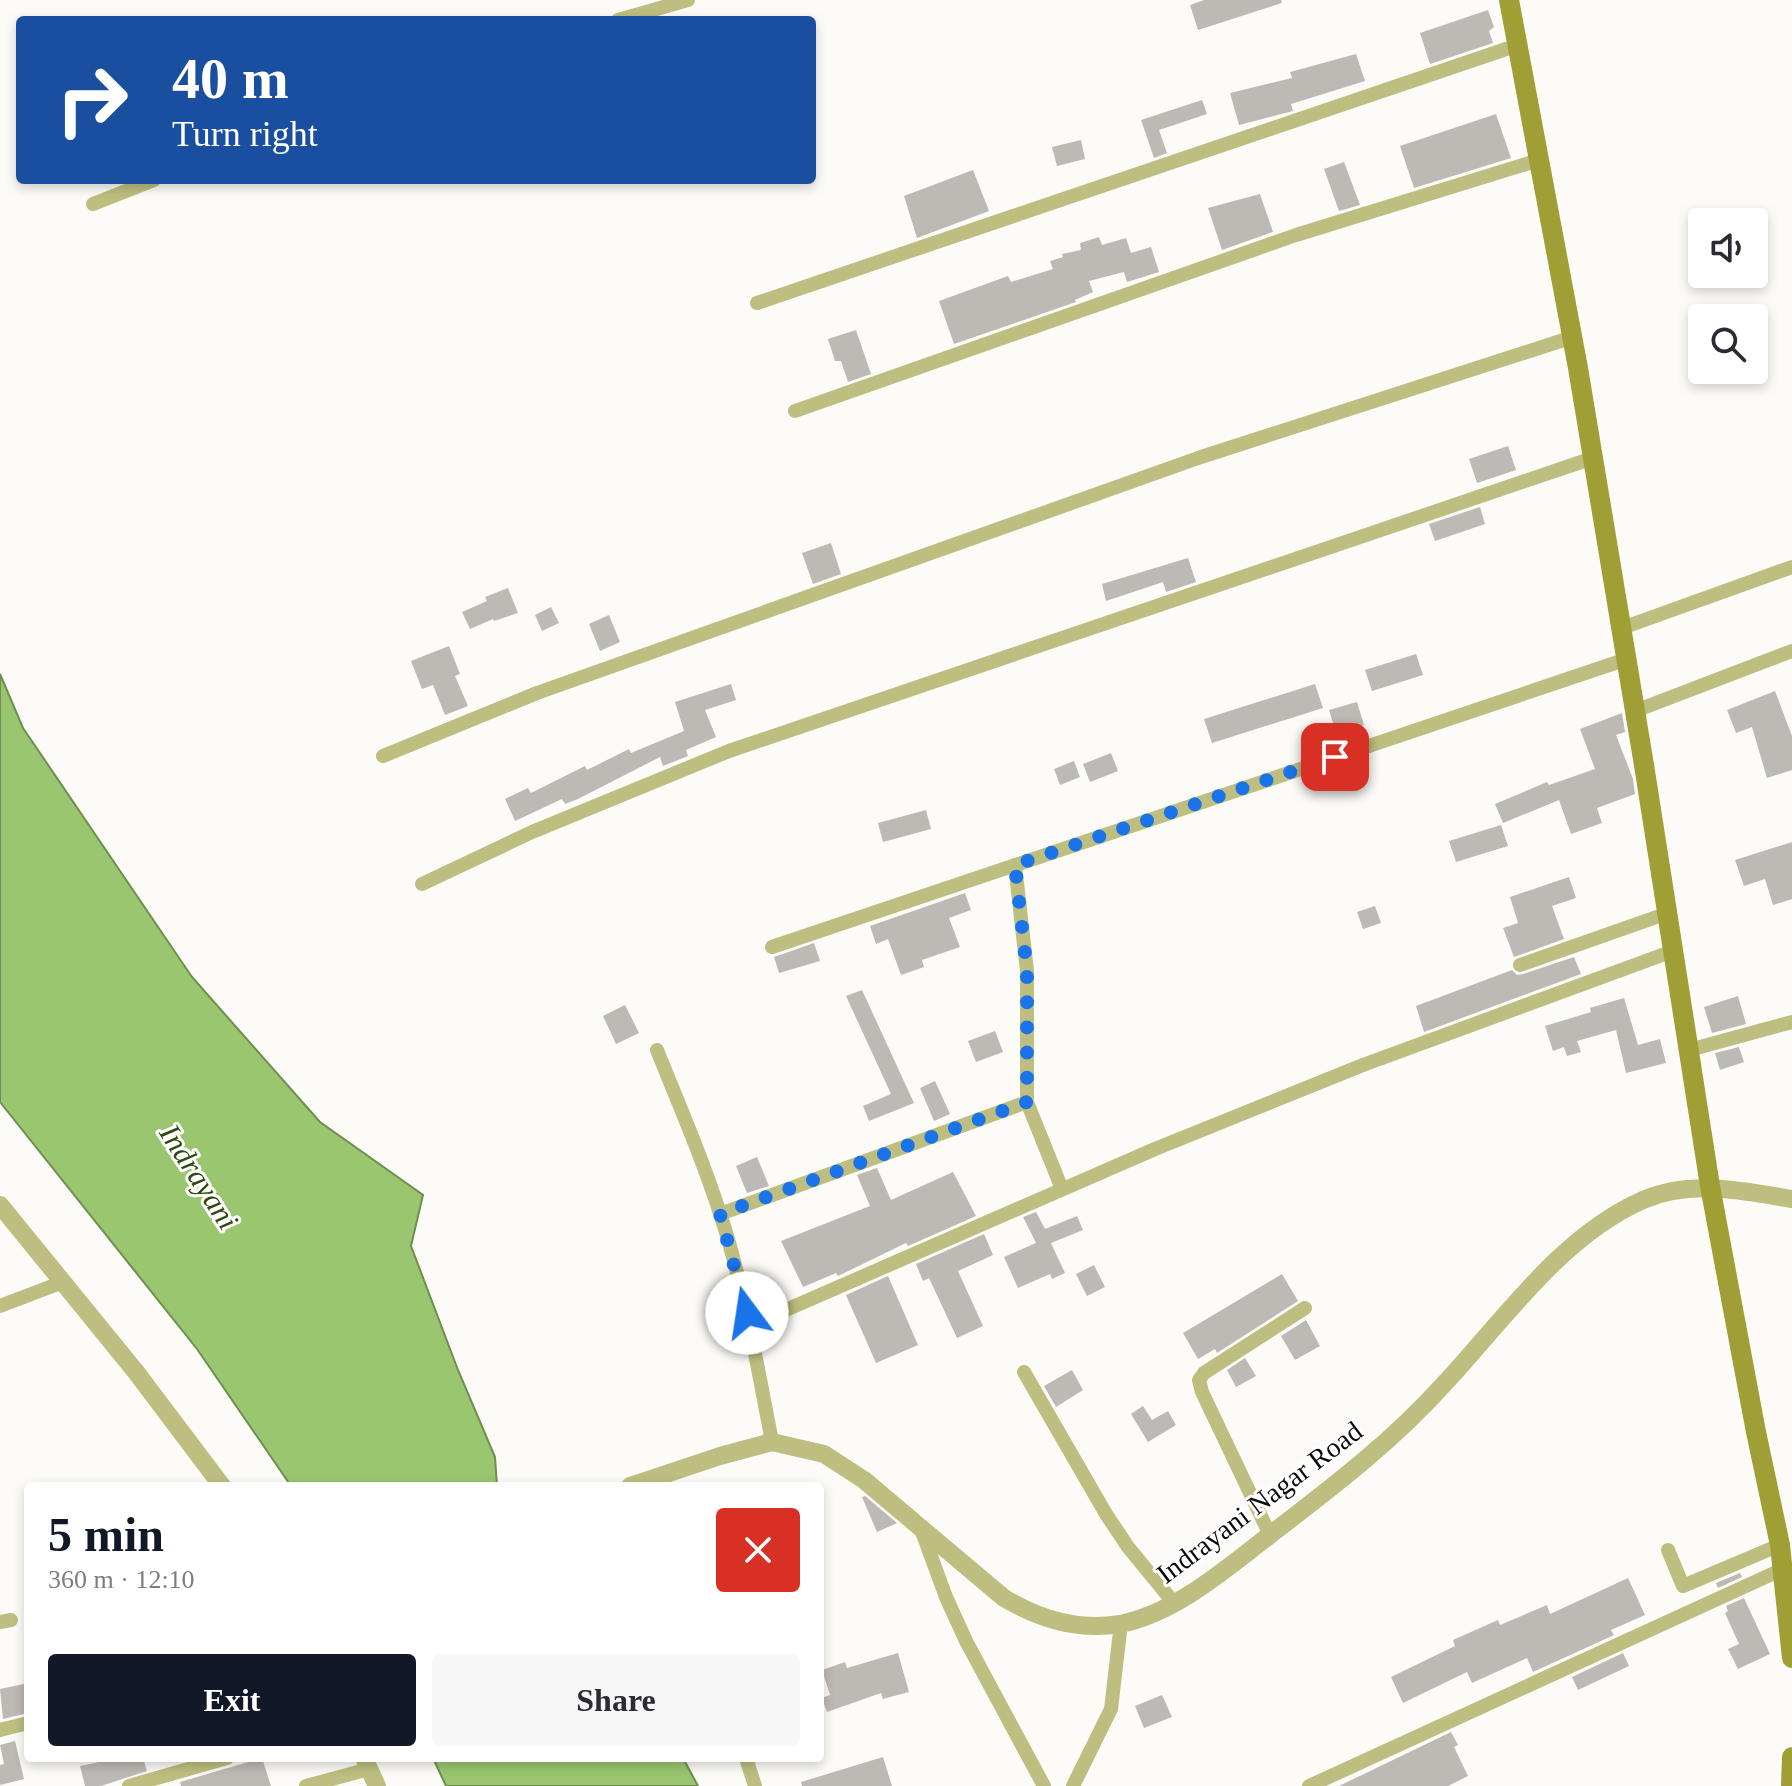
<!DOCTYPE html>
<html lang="en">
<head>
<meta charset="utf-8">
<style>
  :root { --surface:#fff; --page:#f7f7f7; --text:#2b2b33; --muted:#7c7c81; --accent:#111827 }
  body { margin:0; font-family:Georgia,serif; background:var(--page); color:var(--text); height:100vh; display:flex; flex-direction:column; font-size:30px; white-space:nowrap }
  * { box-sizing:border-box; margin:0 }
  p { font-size:26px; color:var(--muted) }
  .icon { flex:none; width:44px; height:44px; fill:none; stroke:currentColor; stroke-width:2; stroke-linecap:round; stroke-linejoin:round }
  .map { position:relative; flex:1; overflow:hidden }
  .side { position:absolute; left:24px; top:1482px; width:800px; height:280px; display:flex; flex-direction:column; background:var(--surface); border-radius:8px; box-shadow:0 4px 12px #0003 }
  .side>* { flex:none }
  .banner { position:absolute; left:16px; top:16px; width:800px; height:168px; border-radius:8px; box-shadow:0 4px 12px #0003; background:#1a4fa0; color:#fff; overflow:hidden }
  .controls { position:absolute; left:1688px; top:208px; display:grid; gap:16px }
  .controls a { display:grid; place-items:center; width:80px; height:80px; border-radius:8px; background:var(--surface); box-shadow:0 4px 12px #0003; font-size:40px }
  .pin { position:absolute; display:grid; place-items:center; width:68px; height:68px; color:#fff; margin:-34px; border-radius:16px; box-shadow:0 4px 12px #0006 }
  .me { position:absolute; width:88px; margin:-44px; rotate:346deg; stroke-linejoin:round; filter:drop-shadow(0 0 6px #0008) }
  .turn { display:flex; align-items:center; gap:28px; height:168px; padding:0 24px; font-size:36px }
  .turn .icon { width:104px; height:104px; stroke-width:2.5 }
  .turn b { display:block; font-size:56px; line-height:68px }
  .round { display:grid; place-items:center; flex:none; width:84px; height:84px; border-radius:8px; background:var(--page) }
  .headline { display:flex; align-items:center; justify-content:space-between; height:136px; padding:0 24px }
  h1 { font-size:48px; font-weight:700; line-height:60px; color:var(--accent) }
  .action { display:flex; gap:16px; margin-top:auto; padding:16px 24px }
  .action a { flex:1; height:92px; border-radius:8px; background:var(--accent); color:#fff; font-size:32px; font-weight:700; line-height:92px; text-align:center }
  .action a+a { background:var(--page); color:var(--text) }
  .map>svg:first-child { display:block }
  .water { fill:#99c66f; stroke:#6f8e51; stroke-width:2 }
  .building { fill:#bdbab6 }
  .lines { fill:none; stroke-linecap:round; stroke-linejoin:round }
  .minor { stroke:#bdbe7f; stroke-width:14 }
  .tertiary { stroke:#bdbe7f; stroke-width:18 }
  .secondary { stroke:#a09f35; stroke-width:20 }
  .route { stroke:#1a73e8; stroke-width:14; stroke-dasharray:0 25.2 }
  .labels { text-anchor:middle; stroke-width:6; stroke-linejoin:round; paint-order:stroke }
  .street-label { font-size:28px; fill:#0c0b0a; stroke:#fff }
  .water-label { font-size:30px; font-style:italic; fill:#2f4a0c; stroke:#fff }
</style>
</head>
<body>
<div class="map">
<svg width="1792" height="1786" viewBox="0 0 1792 1786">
  <rect width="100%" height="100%" fill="#fdfbf7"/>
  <!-- water -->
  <g class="water">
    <polygon points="0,674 23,728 192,977 320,1122 423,1195 411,1246 458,1370 495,1457 497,1486 291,1486 197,1349 0,1102"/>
    <polygon points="433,1758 683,1758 698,1786 446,1786"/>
  </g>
  <!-- building -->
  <g class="building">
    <polygon points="1204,0 1281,0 1282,3 1198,30 1190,5"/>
    <polygon points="1488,10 1494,27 1489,31 1493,43 1430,64 1420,33"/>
    <polygon points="1356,54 1365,81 1291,104 1293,111 1239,125 1230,93 1292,78 1290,72"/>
    <polygon points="1202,100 1207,114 1159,130 1167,153 1154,158 1141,120"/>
    <polygon points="1496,114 1511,158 1414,188 1400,146"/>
    <polygon points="1081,140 1085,159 1057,166 1052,147"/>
    <polygon points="1344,162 1360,205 1339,211 1324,169"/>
    <polygon points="973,170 989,211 917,238 904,196"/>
    <polygon points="1260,194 1273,232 1222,250 1208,208"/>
    <polygon points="1099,237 1102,245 1126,238 1131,253 1151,247 1159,272 1127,282 1124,272 1089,281 1093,292 1075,300 1076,302 954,344 939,301 1008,276 1011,282 1053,269 1050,261 1063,257 1062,254 1081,250 1080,243"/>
    <polygon points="856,330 871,374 848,382 841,361 835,361 828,339"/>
    <polygon points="1508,446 1516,470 1477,483 1469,459"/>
    <polygon points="1480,507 1485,524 1435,541 1429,524"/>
    <polygon points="831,543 841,574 813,584 802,553"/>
    <polygon points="1188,558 1196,582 1166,592 1163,582 1106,601 1102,584"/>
    <polygon points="508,588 518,613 494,621 493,619 470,629 462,612 487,601 485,597"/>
    <polygon points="551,607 559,623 542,631 535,615"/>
    <polygon points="609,615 620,642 600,651 589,624"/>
    <polygon points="449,646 460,674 455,676 468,706 445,715 433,685 422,689 411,661"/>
    <polygon points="1416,654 1423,675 1372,691 1365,670"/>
    <polygon points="731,684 736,700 705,710 716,737 686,750 688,756 663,766 660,757 578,799 565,804 562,799 515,821 505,799 528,788 531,793 585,766 587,770 629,749 631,753 684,731 675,702"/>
    <polygon points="1315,684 1323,708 1212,743 1204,719"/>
    <polygon points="1775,691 1792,736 1792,770 1767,778 1752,727 1736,733 1727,710"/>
    <polygon points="1357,702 1364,725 1336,733 1329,710"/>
    <polygon points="1622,713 1625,732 1616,735 1633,779 1635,794 1597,808 1602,823 1571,834 1559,800 1503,823 1495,804 1547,782 1549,785 1595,769 1580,729"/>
    <polygon points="1111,753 1118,771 1090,782 1083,764"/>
    <polygon points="1074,761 1080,777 1060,785 1054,769"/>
    <polygon points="926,810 931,829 883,842 878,823"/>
    <polygon points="1501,825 1508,846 1456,862 1449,841"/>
    <polygon points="1792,842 1792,899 1773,905 1765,879 1744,886 1735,860"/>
    <polygon points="1569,877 1576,898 1552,906 1564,939 1514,957 1503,928 1518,923 1510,897"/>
    <polygon points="965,893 971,910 949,918 960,947 922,960 924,967 901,975 888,939 876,944 870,926"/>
    <polygon points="1375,906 1381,923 1363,929 1357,912"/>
    <polygon points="814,943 820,961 779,973 774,957"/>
    <polygon points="1574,957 1581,974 1424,1032 1416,1006 1512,970 1517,975 1523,974"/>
    <polygon points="862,990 914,1103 869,1121 863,1106 891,1094 846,996"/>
    <polygon points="1738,996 1746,1024 1712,1033 1704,1007"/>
    <polygon points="1624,998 1638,1045 1660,1039 1666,1063 1626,1073 1616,1030 1577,1041 1581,1052 1567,1056 1564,1047 1553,1051 1545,1026 1591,1012 1590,1008"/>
    <polygon points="625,1005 639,1033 616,1044 603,1016"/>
    <polygon points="995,1031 1003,1052 976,1062 968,1041"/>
    <polygon points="1739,1047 1744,1062 1720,1070 1715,1053"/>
    <polygon points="935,1081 950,1114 934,1121 920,1088"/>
    <polygon points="757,1157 769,1186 747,1193 736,1166"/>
    <polygon points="877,1168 891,1200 953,1172 976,1216 908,1246 906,1243 838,1276 836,1273 803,1287 781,1241 870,1206 857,1175"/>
    <polygon points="1036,1212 1045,1229 1077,1216 1083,1230 1051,1243 1065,1273 1052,1279 1050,1274 1018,1288 1004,1257 1036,1243 1023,1217"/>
    <polygon points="984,1234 993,1255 958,1271 983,1326 957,1338 929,1278 923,1281 916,1264"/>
    <polygon points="1094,1265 1105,1287 1087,1296 1076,1274"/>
    <polygon points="1282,1274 1298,1301 1217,1353 1215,1349 1198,1359 1183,1333"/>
    <polygon points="888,1276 918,1345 876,1363 846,1295"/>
    <polygon points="1306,1320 1320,1346 1295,1360 1281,1336"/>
    <polygon points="1245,1358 1256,1376 1236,1387 1227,1370"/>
    <polygon points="1072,1370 1083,1390 1056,1407 1044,1386"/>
    <polygon points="1143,1406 1152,1420 1168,1411 1176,1425 1148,1442 1131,1414"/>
    <polygon points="865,1496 897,1523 877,1532 862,1497"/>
    <polygon points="1740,1573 1742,1577 1718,1588 1716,1583"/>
    <polygon points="1628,1578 1645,1615 1611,1630 1614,1635 1533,1672 1527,1658 1472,1683 1467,1672 1403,1703 1391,1677 1455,1646 1453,1640 1498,1620 1500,1625 1547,1605 1550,1614"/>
    <polygon points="1744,1598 1770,1654 1738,1669 1728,1649 1739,1644 1725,1613 1728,1611 1726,1606"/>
    <polygon points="898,1653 909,1692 883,1699 881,1693 827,1712 822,1698 830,1695 822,1670 845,1662 847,1668"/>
    <polygon points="1623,1653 1629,1666 1578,1690 1572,1677"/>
    <polygon points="28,1683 28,1713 3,1719 0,1689"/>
    <polygon points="1162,1695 1172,1717 1144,1728 1135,1706"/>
    <polygon points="1451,1732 1458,1745 1454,1747 1468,1776 1448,1786 1339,1786"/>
    <polygon points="15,1741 24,1779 0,1785 0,1765 4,1764 0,1745"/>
    <polygon points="883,1757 892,1786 802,1786 801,1782"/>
    <polygon points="119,1758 143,1758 147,1771 101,1786 85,1786 80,1766"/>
    <polygon points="262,1758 271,1786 181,1786 180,1782"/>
  </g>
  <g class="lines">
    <!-- minor -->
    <g class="minor">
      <polyline points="618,20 688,0"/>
      <polyline points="93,204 154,180"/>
      <polyline points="757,303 1518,45"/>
      <polyline points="795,411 1296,235 1539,160"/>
      <polyline points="1622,628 1792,567"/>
      <polyline points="1635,711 1792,651"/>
      <polyline points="383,756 537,693 1201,457 1573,337"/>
      <polyline points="1015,865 1027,971 1027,1102"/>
      <polyline points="422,884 532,832 729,751 1593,458"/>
      <polyline points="772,947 1627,659"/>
      <polyline points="1520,965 1668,913"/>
      <path d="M657,1050C682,1112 709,1174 728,1239C747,1305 759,1374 772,1442"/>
      <polyline points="1689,1050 1792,1022"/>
      <polyline points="720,1214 1027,1102 1062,1189"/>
      <polyline points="0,1306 63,1282"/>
      <polyline points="749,1326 1155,1149 1363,1065 1673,951"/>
      <polyline points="1024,1372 1106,1514 1128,1547 1174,1603"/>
      <polyline points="921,1529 946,1597 966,1641 1044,1786"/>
      <polyline points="1270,1535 1202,1392 1199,1380 1204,1373 1305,1308"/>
      <polyline points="1668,1550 1683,1586 1780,1545"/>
      <polyline points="0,1622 11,1620"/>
      <polyline points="0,1730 28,1723"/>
      <polyline points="746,1758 755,1786"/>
      <polyline points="129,1786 227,1758"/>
      <polyline points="306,1786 369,1769"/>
      <polyline points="1073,1786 1111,1709 1121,1623"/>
      <polyline points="1309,1786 1783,1569"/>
    </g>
    <!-- tertiary -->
    <g class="tertiary">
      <polyline points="0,1205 136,1372 222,1486"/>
      <path d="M630,1486L720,1456L772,1442L824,1454L864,1480L1004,1598C1040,1619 1077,1631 1120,1624C1176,1613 1225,1569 1270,1535C1331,1488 1392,1442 1444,1384C1503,1321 1561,1236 1643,1200C1691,1179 1743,1191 1792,1199"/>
      <polyline points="364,1758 377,1786"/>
    </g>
    <!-- secondary -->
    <g class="secondary">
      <polyline points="1509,0 1578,368 1644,765 1710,1186 1756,1432 1780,1545 1792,1658"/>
      <polyline points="1791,1786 1792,1757"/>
    </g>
  </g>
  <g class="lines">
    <!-- route -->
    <polyline class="route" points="747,1313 720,1214 1027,1102 1027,971 1015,865 1335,757"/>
  </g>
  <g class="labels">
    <!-- street labels -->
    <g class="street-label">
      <text transform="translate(1259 1502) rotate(-37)" y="10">Indrayani Nagar Road</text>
    </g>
    <!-- water labels -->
    <g class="water-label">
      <text transform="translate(199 1177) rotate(57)" y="10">Indrayani</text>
    </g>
  </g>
</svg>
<div class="controls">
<a><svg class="icon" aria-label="sound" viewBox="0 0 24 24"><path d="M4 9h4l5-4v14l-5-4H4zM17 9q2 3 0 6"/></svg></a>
<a><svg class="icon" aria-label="search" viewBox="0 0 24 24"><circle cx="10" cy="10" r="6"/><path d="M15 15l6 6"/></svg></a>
</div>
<div class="pin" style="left:1335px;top:757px;background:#d93025"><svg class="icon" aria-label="arrive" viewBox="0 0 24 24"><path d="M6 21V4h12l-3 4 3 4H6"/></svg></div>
<svg class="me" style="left:747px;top:1313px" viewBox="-20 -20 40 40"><circle r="19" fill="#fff"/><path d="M0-13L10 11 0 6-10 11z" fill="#1a73e8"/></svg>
<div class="banner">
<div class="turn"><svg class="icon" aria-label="right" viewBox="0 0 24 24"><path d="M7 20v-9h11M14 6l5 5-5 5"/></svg><div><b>40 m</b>Turn right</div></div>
</div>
<section class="side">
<div class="headline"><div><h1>5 min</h1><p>360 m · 12:10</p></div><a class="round" style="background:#d93025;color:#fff"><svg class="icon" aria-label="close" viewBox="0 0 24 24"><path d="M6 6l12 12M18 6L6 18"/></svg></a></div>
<div class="action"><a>Exit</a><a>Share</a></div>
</section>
</div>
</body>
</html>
